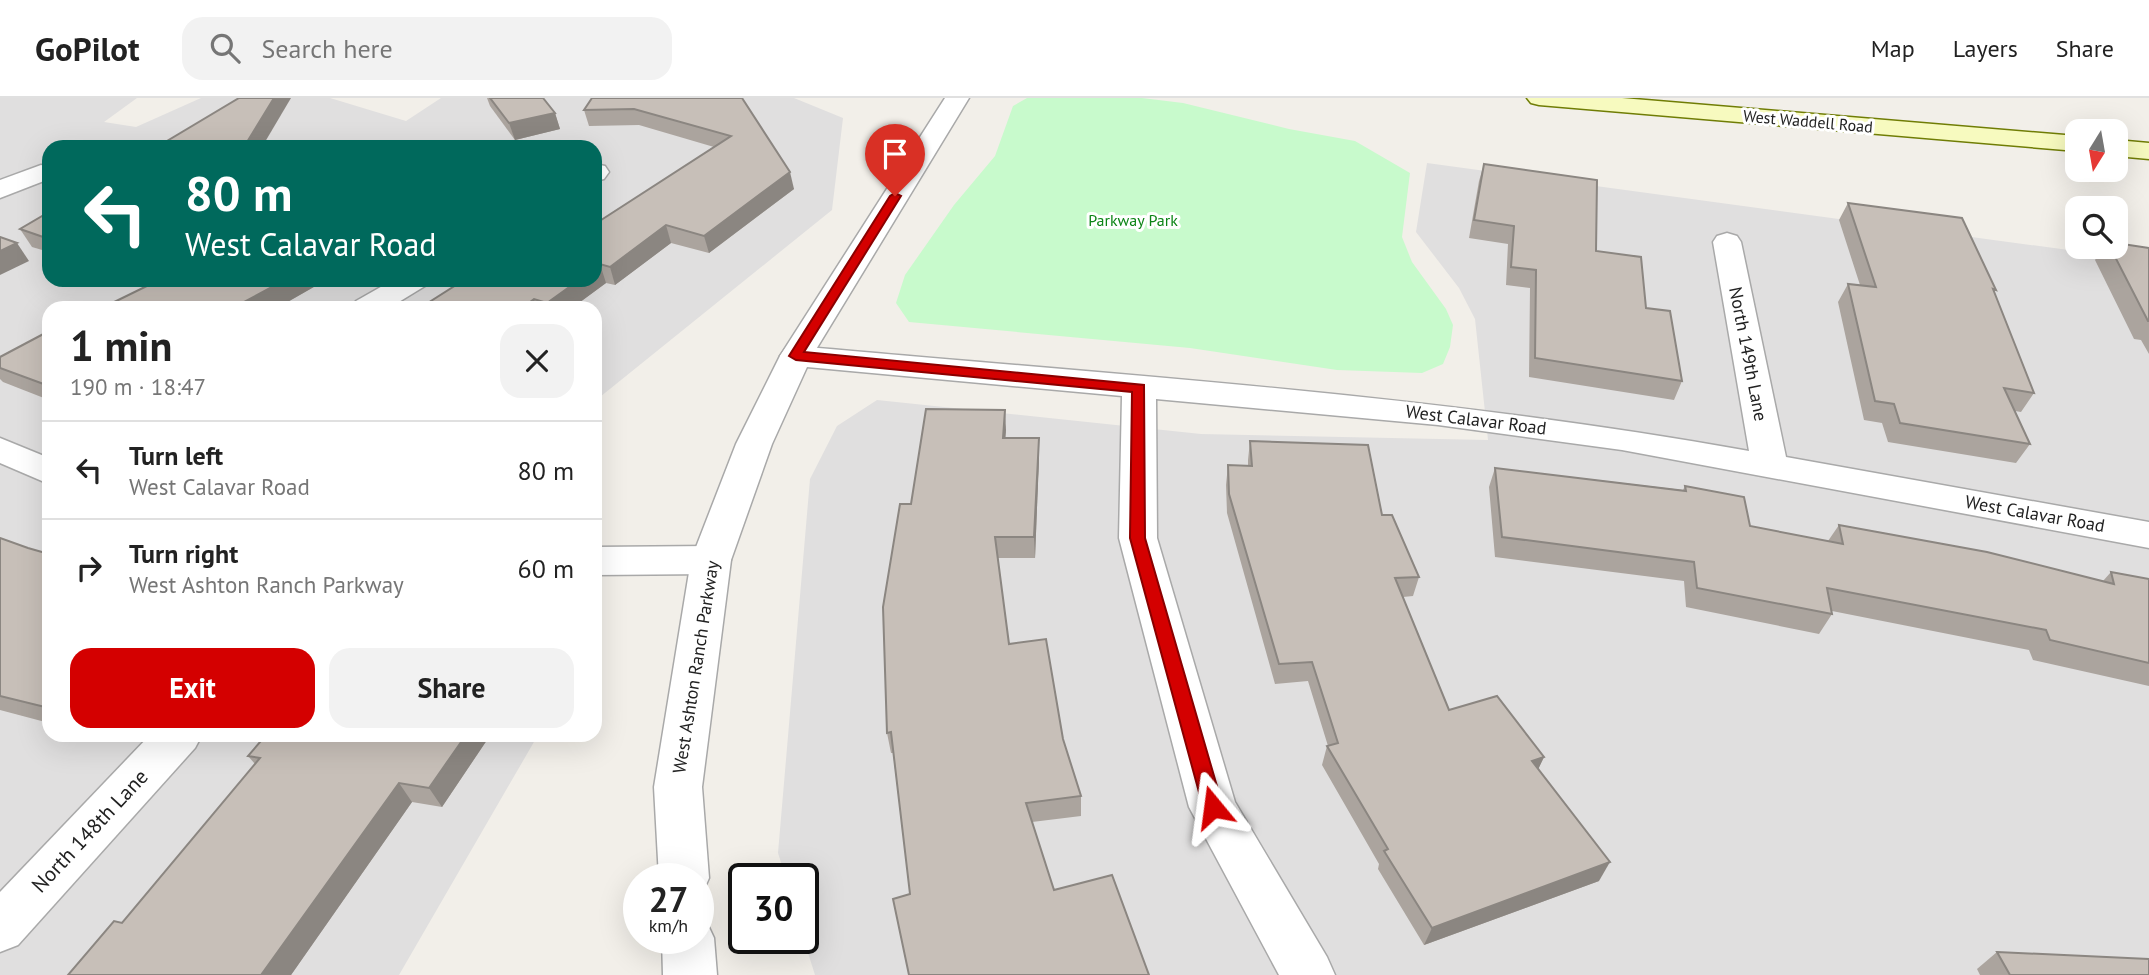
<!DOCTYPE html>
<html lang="en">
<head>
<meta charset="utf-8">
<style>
  :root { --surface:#fff; --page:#f2f2f2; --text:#222; --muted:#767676; --line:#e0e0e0; --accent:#d40000 }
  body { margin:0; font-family:"PT Sans",sans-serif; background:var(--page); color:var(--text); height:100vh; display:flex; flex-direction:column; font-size:26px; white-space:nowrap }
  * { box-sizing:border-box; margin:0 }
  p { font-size:23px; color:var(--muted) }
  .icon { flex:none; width:38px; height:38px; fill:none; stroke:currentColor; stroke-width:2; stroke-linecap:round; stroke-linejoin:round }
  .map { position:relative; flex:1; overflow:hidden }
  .panel { position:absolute; left:42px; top:203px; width:560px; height:441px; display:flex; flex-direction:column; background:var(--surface); border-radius:21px; box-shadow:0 7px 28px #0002 }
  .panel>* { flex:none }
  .hud { position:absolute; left:42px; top:42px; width:560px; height:147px; border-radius:21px; box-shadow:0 7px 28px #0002; background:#00695c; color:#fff; overflow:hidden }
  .needle { width:46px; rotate:191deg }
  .fabs { position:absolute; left:2065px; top:21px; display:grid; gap:14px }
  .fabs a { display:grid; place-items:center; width:63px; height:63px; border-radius:14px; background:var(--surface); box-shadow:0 7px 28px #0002; font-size:35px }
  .speed { position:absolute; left:623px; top:765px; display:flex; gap:14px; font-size:35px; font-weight:700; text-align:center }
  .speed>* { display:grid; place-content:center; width:91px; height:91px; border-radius:50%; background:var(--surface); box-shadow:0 7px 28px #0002; line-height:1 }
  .speed small { font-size:18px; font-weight:400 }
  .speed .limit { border:4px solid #111; border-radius:10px; background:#fff; color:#111 }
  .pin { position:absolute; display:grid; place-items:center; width:60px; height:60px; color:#fff; margin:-72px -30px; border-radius:50% 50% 50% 0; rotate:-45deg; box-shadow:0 0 7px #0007 }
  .pin .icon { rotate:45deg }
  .me { position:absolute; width:77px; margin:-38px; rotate:344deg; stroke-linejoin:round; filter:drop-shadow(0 0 5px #0008) }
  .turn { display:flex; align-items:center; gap:24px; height:147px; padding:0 28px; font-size:32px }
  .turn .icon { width:91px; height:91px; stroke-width:2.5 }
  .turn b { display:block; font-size:49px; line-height:60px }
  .round { display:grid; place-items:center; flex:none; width:74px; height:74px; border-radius:21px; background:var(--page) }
  .overview { display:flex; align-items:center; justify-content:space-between; height:119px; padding:0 28px }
  h1 { font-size:42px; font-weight:600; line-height:52px }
  .action { display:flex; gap:14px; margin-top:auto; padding:14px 28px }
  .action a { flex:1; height:80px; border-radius:21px; background:var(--accent); color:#fff; font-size:28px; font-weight:600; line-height:80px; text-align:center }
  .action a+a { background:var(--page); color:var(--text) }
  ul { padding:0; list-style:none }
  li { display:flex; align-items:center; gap:21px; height:98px; padding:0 28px; border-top:2px solid var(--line) }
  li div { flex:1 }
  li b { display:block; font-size:26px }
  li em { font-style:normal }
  header { display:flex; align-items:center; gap:42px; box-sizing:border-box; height:98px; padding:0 35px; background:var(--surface); border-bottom:2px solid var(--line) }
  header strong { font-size:33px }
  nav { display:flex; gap:38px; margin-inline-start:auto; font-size:24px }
  .search { width:490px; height:63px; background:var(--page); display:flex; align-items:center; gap:18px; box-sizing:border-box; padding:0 24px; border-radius:21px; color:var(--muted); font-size:26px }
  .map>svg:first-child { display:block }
  .residential { fill:#e0dfdf; fill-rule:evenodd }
  .park { fill:#c8facc }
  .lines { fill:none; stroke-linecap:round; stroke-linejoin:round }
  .minor-casing { stroke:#a9a9a9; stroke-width:3 }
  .tertiary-casing { stroke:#a9a9a9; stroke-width:3 }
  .secondary-casing { stroke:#707d05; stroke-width:3 }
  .minor { fill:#fff; fill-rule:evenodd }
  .tertiary { fill:#fff; fill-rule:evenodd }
  .secondary { fill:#f7fabf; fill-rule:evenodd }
  .wall { fill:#aba49e }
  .shaded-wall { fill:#8b8681 }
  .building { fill:#c7bfb8; stroke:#8b8681; stroke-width:2 }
  .route { fill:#d40000; stroke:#8a0000; stroke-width:2 }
  .labels { text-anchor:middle; stroke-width:6; stroke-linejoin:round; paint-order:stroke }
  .far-street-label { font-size:16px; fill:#222; stroke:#fff }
  .far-park-label { font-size:16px; fill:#0c8416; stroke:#fff }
  .street-label { font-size:18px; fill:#222; stroke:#fff }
  .near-street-label { font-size:21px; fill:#222; stroke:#fff }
</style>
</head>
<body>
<header>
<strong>GoPilot</strong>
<div class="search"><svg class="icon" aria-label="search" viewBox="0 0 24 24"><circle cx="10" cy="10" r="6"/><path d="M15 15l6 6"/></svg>Search here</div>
<nav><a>Map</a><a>Layers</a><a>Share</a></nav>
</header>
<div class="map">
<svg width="2149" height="877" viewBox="0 0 2149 877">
  <rect width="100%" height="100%" fill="#f2efe9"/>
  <!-- residential -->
  <g class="residential">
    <path d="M0,0H137L104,24L136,29L201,0H330L406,23L441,0H794L843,20L832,112L595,303V210H49V637H538L399,877H0ZM49,49H595V182H49Z"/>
    <polygon points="1427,65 2149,163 2149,877 815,877 803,839 803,780 786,780 778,755 810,381 837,328 877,302 1201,336 1488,342 1475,221 1459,190 1416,134"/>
  </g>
  <!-- park -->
  <polygon class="park" points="1027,0 1142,0 1183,5 1289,31 1355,43 1410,75 1402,139 1412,164 1446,211 1453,227 1450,249 1443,266 1422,275 1337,272 1190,250 909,224 896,205 905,177 954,107 995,58 1013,8"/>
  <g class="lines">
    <!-- minor casing -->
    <g class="minor-casing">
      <g id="minor">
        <polygon points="595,66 605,68 609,74 604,81 595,83"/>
        <polygon points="41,67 49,69 49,81 0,100 0,82"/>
        <path d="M1727,135L1737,138L1741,144L1786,359L2149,424V450L1622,352L1438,327L1156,301L1157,440L1235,704L1327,859L1335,877H1279L1189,709L1119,440L1122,298L796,268L785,265L780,258L785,251L796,248C1115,277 1434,296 1749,353L1713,144L1717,138Z"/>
        <polygon points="393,182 429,182 425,188 389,210 352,210 356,203"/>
        <polygon points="0,340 49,360 49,386 0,365"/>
        <polygon points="711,448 725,452 731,462 725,472 711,476 595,477 595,449"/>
        <polygon points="150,637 202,637 195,650 18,847 0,854 0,794"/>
      </g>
    </g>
    <!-- tertiary casing -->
    <g class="tertiary-casing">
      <g id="tertiary">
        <polygon points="945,0 969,0 812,258 772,346 731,462 702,689 709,780 702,796 698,797 698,780 659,780 654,689 691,462 736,346 780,258"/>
        <polygon points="698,819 706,823 714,840 717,877 663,877 662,840 698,840"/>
      </g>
    </g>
    <!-- secondary casing -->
    <g class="secondary-casing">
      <g id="secondary">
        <polygon points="1527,0 1622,0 2077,38 2077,53 1539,7 1531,5"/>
        <polygon points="2116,42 2149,45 2149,61 2116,58"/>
      </g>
    </g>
    <!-- minor -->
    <use href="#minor" class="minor"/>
    <!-- tertiary -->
    <use href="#tertiary" class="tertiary"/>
    <!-- secondary -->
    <use href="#secondary" class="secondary"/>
  </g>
  <!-- wall -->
  <g class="wall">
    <polygon points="487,0 543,0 555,15 560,31 515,42 490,8"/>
    <polygon points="742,0 794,91 709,155 671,145 615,187 606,185 572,210 420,210 595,126 714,49 639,27 589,28 584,12"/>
    <polygon points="1484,66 1596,153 1646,210 1682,283 1674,302 1529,279 1530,190 1506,187 1508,146 1469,140 1479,83"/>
    <polygon points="1848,105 1996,192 1994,194 2034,295 2021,314 2015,313 2030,346 2016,365 1888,344 1882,325 1864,322 1838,204 1848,186 1860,187 1839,122"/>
    <polygon points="49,114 49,154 32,149 20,131"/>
    <polygon points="2104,149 2149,150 2149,256 2141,242 2134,241 2095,162"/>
    <polygon points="132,182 326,182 277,210 102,210 148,187"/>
    <polygon points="49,233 49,302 3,284 0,281 0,259"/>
    <polygon points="1006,332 1005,340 1039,340 1039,360 1035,460 998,460 1009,546 1063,641 1081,698 1081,718 1032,724 1054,792 1149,877 910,796 893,655 891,655 887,635"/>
    <polygon points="1250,343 1382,417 1419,479 1413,498 1403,499 1449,612 1544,659 1538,671 1599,783 1424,847 1378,771 1379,766 1322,667 1327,648 1328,648 1308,583 1275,586 1227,415 1226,387 1228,367 1248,368 1248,362"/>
    <polygon points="1495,370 1683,392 1685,388 1750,428 1828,443 1839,427 2103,483 2111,474 2149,481 2149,588 2033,562 2029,552 1832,513 1832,516 1819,536 1686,509 1684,483 1495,459 1489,389"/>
    <polygon points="0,440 28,450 49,456 49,625 0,612"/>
    <polygon points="487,642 442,709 412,704 291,877 68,877 122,825 255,666 248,658"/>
    <polygon points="1997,854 2149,877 1980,877 1977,871"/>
  </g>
  <!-- shaded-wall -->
  <g class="shaded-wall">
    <polygon points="274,0 291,0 262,49 244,49"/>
    <polygon points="555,15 560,31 515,42 509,25"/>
    <polygon points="790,74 794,91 709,155 704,138"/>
    <polygon points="666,127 671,145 615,187 610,169"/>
    <polygon points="17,145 29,163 0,177 0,153"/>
    <polygon points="600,166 606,185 572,210 549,210 547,205 579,182 595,182 595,170"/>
    <polygon points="285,182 326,182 277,210 233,210"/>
    <polygon points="534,201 537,210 522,210"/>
    <polygon points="1005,312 1006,332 1004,360 1003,340"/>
    <polygon points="1039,340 1039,360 1035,460 1034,439"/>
    <polygon points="466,637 484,637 487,642 442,709 429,690"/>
    <polygon points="1544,659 1535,678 1532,663"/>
    <polygon points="399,685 412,704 291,877 261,877"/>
    <polygon points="1610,764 1599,783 1424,847 1432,830"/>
  </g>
  <!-- building -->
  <g class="building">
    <polygon points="239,0 274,0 244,49 157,49"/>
    <polygon points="490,0 543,0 555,15 509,25"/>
    <polygon points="592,0 742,0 790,74 704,138 666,127 610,169 600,166 595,170 595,126 731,38 634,11 584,12"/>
    <polygon points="366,43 385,49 355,49"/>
    <polygon points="1484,66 1597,82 1596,153 1641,159 1646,210 1670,213 1682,283 1535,260 1536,172 1511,169 1514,128 1474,122"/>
    <polygon points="1848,105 1962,120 1996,192 1993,191 2034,295 2004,290 2030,346 1900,325 1894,306 1875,303 1848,186 1876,189"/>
    <polygon points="49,114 49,141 20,131"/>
    <polygon points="0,139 17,145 0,153"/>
    <polygon points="2116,145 2149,150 2149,223 2148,223 2110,149 2116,149"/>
    <polygon points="159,182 285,182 233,210 102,210"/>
    <polygon points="464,182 579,182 547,205 534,201 522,210 420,210"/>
    <polygon points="49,233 49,288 0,270 0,259"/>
    <polygon points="926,311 1005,312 1003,340 1039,340 1034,439 995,439 1009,546 1046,541 1063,641 1081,698 1026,705 1054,792 1112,777 1149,877 909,877 893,801 910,796 891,634 887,635 883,509 900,406 911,406"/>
    <polygon points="1250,343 1368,347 1382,417 1392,417 1419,479 1395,480 1449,612 1497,598 1544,659 1532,663 1610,764 1432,830 1384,753 1388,751 1327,648 1338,645 1312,564 1279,566 1229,396 1228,367 1252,368"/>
    <polygon points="1495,370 1686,393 1685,388 1744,399 1750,428 1843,446 1839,427 1987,454 2114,486 2111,474 2149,481 2149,565 2050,542 2046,532 1827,490 1832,516 1697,490 1694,464 1502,439"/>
    <polygon points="0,440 28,450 49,456 49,610 0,598"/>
    <polygon points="266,637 466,637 429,690 399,685 261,877 68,877 114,823 122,825 260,660 248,658"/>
    <polygon points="1997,854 2149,861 2149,877 2010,877"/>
  </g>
  <!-- route -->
  <polygon class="route" points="895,95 901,98 804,254 1144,287 1145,440 1223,709 1220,715 1213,717 1206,715 1203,709 1130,440 1132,294 796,262 789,258 890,98"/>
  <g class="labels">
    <!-- far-street labels -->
    <g class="far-street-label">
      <text transform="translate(1808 23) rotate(5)" y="6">West Waddell Road</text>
    </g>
    <!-- far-park labels -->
    <g class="far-park-label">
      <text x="1133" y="128">Parkway Park</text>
    </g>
    <!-- street labels -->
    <g class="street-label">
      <text transform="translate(1748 256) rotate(79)" y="6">North 149th Lane</text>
      <text transform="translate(1476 322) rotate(7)" y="6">West Calavar Road</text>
      <text transform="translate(2035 416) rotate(10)" y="6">West Calavar Road</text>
      <text transform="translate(696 569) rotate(-81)" y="6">West Ashton Ranch Parkway</text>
    </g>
    <!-- near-street labels -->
    <g class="near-street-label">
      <text transform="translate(90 733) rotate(-47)" y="7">North 148th Lane</text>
    </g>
  </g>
</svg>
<div class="fabs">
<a><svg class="needle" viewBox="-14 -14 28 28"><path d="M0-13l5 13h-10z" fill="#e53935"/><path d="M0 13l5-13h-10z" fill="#767676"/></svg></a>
<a><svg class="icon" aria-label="search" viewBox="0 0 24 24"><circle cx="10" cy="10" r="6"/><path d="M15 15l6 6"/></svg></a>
</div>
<div class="speed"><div>27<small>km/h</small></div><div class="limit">30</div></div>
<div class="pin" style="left:895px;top:98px;background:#d93025"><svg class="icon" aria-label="arrive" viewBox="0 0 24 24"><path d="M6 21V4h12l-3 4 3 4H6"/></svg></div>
<svg class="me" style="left:1213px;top:709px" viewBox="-20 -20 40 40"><path d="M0-17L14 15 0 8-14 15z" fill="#d40000" stroke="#fff" stroke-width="4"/></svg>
<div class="hud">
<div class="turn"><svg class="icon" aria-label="left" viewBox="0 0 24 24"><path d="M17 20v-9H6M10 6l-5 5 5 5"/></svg><div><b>80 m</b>West Calavar Road</div></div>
</div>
<section class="panel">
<div class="overview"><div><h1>1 min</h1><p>190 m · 18:47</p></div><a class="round"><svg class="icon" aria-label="close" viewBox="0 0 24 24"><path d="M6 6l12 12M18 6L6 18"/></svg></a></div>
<ul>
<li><svg class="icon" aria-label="left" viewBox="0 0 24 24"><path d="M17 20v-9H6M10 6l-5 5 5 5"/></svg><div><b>Turn left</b><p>West Calavar Road</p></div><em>80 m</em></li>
<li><svg class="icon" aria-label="right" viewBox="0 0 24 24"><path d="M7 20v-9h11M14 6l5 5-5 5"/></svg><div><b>Turn right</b><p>West Ashton Ranch Parkway</p></div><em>60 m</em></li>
</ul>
<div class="action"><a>Exit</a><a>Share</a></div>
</section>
</div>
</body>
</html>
